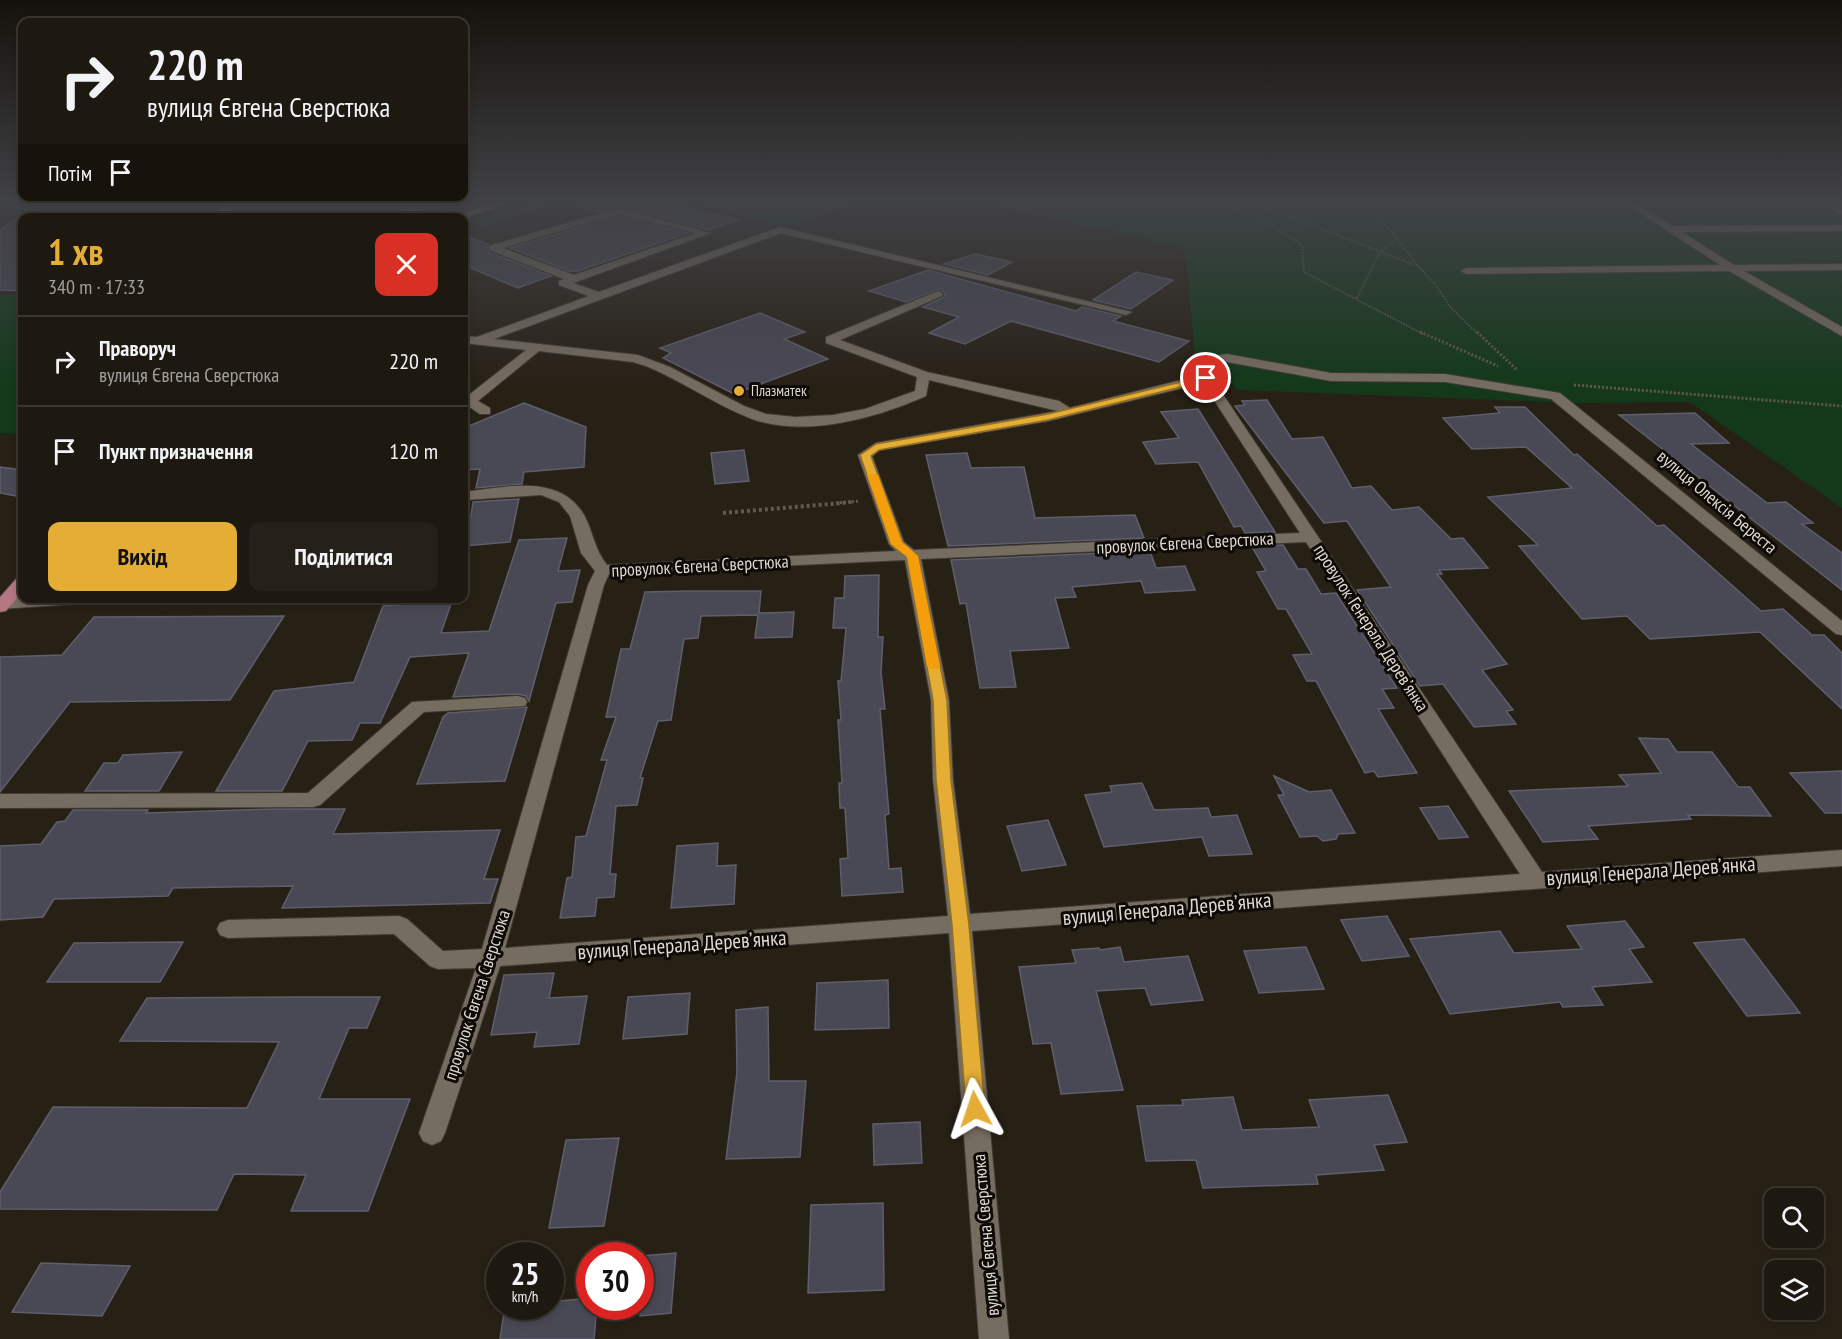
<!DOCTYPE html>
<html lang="uk">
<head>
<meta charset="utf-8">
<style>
  :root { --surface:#1d1810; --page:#252119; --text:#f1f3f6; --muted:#a0a09f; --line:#3b3730; --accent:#e4ad35 }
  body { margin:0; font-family:"PT Sans Narrow",sans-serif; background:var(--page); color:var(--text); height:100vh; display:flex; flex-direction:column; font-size:22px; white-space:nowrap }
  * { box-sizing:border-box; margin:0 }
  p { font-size:20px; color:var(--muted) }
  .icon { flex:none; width:33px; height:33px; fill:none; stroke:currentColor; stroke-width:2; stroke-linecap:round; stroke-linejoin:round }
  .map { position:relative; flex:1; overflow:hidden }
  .details { position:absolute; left:18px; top:213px; width:450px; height:390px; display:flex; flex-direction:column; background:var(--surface); border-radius:12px; box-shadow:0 3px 9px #0003,0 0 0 2px var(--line) }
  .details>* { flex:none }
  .guide { position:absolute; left:18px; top:18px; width:450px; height:183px; border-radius:12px; box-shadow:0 3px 9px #0003,0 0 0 2px var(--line); background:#1d1810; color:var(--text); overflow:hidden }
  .controls { position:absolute; left:1764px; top:1188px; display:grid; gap:12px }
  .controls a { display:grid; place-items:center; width:60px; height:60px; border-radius:12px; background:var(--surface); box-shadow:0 3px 9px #0003,0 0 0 2px var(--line); font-size:30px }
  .speed { position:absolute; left:486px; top:1242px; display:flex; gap:12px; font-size:30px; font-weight:700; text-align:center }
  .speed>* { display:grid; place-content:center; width:78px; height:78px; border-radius:50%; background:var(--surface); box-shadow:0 3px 9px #0003,0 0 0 2px var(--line); line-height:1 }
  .speed small { font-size:15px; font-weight:400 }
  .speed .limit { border:9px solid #d22; background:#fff; color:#111 }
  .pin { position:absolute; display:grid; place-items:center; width:51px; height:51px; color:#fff; margin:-26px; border:3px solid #fff; border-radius:50%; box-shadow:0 2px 6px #0007 }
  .me { position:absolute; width:66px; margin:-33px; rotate:355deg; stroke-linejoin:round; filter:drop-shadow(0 0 4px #0008) }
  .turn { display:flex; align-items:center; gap:21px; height:126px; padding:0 30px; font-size:27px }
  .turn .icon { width:78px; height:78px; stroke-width:2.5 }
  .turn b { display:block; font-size:42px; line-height:51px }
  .then { display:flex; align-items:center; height:57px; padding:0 30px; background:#0003; gap:12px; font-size:22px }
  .round { display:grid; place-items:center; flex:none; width:63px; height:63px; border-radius:12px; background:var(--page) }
  .overview { display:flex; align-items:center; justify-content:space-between; height:102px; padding:0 30px }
  h1 { font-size:36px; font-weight:800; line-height:45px; color:var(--accent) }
  .button { display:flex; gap:12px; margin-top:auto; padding:12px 30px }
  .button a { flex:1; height:69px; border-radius:12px; background:var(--accent); color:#111; font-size:24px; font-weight:800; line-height:69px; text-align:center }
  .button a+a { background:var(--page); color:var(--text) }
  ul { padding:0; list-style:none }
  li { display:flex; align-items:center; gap:18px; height:90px; padding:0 30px; border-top:2px solid var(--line) }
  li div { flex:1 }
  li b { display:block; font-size:22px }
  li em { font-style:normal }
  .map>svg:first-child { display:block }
  .green { fill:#13391a }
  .building { fill:#494855; stroke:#5f5e6c; stroke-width:1.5 }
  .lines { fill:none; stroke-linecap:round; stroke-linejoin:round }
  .minor-casing { stroke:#413b35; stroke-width:2 }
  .major-casing { stroke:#413b35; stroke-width:2 }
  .path-far2 { stroke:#5f594f; stroke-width:2; stroke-dasharray:1.5 1.5; stroke-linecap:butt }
  .path-far1 { stroke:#5f594f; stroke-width:3; stroke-dasharray:2 2; stroke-linecap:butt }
  .path { stroke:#5f594f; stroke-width:4; stroke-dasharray:3 3; stroke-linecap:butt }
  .minor { fill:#766d61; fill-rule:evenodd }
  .major { fill:#b47782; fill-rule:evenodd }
  .route { fill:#e4ad35; stroke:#947022; stroke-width:1.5 }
  .slow { fill:#f59e0b }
  .poi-dot { fill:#e4ad35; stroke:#0e0a06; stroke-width:2 }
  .labels { text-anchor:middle; stroke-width:6; stroke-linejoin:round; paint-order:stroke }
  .far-poi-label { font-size:15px; fill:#ded9d2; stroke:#0e0a06; text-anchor:start }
  .street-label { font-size:18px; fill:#ded9d2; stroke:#0e0a06 }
  .near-street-label { font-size:21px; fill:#ded9d2; stroke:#0e0a06 }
</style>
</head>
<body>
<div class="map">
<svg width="1842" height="1339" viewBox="0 0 1842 1339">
  <rect width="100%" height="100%" fill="#272015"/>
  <!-- green -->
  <g class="green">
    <polygon points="243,200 470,200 409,217 209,218"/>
    <polygon points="544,200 569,200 479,227 477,219"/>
    <polygon points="682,200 867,200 785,227"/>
    <polygon points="970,200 1842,200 1842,508 1690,402 1580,403 1238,390 1217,371 1187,371 1195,356 1186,256 1180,246"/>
    <polygon points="0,295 22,295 22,434 0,433"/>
  </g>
  <!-- building -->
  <g class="building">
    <polygon points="582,200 652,200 738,220 709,230 619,206 597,212 581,207"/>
    <polygon points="22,215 22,291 0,290 0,230"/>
    <polygon points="618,216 688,233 578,271 569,271 510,248"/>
    <polygon points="464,235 488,244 488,252 551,276 518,288 464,265"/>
    <polygon points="975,254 1012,262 988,275 944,264"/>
    <polygon points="928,270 1076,311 1082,307 1121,316 1113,321 1189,341 1159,362 1011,321 965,344 929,333 959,317 923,307 944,297 945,293 939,289 906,302 869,291"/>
    <polygon points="1136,272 1173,280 1131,309 1093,300"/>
    <polygon points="760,313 805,332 784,339 828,359 734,394 663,358 671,353 660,348"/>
    <polygon points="1267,400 1292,439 1323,437 1352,488 1371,486 1392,510 1419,507 1451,539 1463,538 1488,568 1439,570 1442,574 1437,574 1507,664 1482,670 1513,710 1506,711 1516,724 1474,727 1443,684 1420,686 1357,590 1391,587 1347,521 1324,523 1235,406 1245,405 1242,401"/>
    <polygon points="524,403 586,427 584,467 524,472 522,484 476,488 480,469 464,470 464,428"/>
    <polygon points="1495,407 1525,407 1574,455 1577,454 1657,526 1664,525 1761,611 1783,609 1812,635 1824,635 1842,653 1842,709 1760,632 1650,639 1627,616 1582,619 1519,546 1538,545 1488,497 1572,488 1526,447 1472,449 1443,418 1500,413"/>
    <polygon points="1198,409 1275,532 1245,533 1241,526 1234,527 1198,462 1156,464 1143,442 1179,438 1161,412"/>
    <polygon points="1695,413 1729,443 1691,444 1767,503 1786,502 1813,523 1802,524 1842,553 1842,590 1619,415"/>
    <polygon points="744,450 749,481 715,484 711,453"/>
    <polygon points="967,453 971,468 1024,467 1035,518 1135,515 1144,538 948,546 926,455"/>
    <polygon points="0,467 22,470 22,497 0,493"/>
    <polygon points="519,499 510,542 464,546 464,516 471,516 473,502"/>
    <polygon points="567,538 558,571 580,570 572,602 556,603 529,701 526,696 518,694 453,697 469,653 410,657 380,723 360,723 352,740 308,741 282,791 216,791 274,691 354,682 383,606 410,604 413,598 453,598 441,633 489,631 519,540"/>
    <polygon points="1283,545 1298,569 1306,569 1321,594 1336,593 1397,688 1382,689 1394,708 1378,709 1417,773 1378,777 1374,771 1365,773 1316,681 1307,681 1293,655 1312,654 1286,609 1278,609 1257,572 1266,571 1252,547"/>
    <polygon points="1150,551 1156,568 1185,566 1195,590 1145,593 1141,581 1072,587 1076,597 1055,598 1069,648 1010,651 1016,687 980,688 966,603 960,604 951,560"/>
    <polygon points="879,575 878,637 883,637 881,672 885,709 880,709 889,814 885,815 889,869 901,868 903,892 842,896 840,859 848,858 845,808 840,808 839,783 842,783 838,720 841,720 838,681 841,681 846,628 833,628 835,598 844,598 845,576"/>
    <polygon points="688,591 761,591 759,613 794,612 792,637 755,638 758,615 701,616 698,638 684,639 671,720 658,721 640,778 643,778 637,805 616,806 610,874 616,874 614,897 597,898 595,916 560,918 567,878 572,877 576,837 586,836 607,760 601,760 616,717 606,717 621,649 630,649 645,592"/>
    <polygon points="284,616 230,700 70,702 0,792 0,657 62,655 94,617"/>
    <polygon points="527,707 505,781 417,784 443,717 448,713"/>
    <polygon points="1639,738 1668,739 1677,752 1712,752 1738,787 1750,787 1771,816 1688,815 1691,819 1588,826 1598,839 1543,842 1509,791 1628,786 1619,775 1661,773"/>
    <polygon points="182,752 159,791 85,791 104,763 118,763 123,755"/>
    <polygon points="1842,771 1842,813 1825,813 1790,773"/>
    <polygon points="1274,776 1309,792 1331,790 1355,833 1338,834 1336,839 1323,841 1317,836 1300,837 1278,795 1284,795"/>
    <polygon points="1142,783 1154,810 1208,808 1211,817 1237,815 1252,854 1209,856 1202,837 1104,847 1085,795 1112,792 1110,786"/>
    <polygon points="1448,806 1468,837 1439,839 1420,808"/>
    <polygon points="272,809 345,809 333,834 500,830 484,879 498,879 490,903 282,908 293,886 173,888 168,896 54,899 43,917 0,920 0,846 41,844 57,822 65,821 73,810 148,810 146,813"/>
    <polygon points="1048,820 1066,865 1022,871 1007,826"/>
    <polygon points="718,843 717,866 736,865 734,904 671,908 677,846"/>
    <polygon points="1387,916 1409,956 1362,961 1341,920"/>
    <polygon points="1625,921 1644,947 1629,949 1652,982 1592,987 1603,1005 1563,1007 1560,1002 1450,1014 1410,939 1500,931 1514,953 1582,949 1567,926"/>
    <polygon points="1744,939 1800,1013 1747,1016 1694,943"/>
    <polygon points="183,942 160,982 47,982 74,943"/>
    <polygon points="1120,947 1124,962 1188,956 1203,1000 1151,1005 1145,988 1096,991 1123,1090 1061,1094 1051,1043 1033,1044 1019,967 1076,963 1072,950 1099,948 1100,950"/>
    <polygon points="1306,947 1324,989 1259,993 1244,951"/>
    <polygon points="554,973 549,998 587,996 579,1044 534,1047 537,1032 491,1035 504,975"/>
    <polygon points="888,980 889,1028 815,1030 817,983"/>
    <polygon points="690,993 687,1034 623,1039 628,997"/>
    <polygon points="300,997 380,997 367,1028 349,1028 319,1099 410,1099 368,1211 291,1211 306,1175 234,1174 217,1210 0,1209 0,1192 53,1107 247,1108 279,1042 120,1041 147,998"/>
    <polygon points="768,1007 769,1081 806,1081 800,1157 726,1159 737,1072 736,1010"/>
    <polygon points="1388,1095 1407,1142 1374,1145 1384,1170 1316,1175 1318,1184 1203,1188 1196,1160 1146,1161 1137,1106 1183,1105 1182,1100 1233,1097 1242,1130 1319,1127 1309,1100"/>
    <polygon points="920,1122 922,1163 874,1165 873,1124"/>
    <polygon points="619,1138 604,1226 549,1228 566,1140"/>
    <polygon points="883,1203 884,1290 808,1293 811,1205"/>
    <polygon points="676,1253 671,1313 640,1316 640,1256"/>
    <polygon points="41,1263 130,1266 102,1316 12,1312"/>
    <polygon points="590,1298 590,1306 597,1306 594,1339 500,1339 505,1306 550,1306 550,1302"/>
  </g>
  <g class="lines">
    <!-- minor casing -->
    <g class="minor-casing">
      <g id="minor">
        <polygon points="237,200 248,200 217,218 205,218"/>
        <polygon points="420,200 430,200 417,210 412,218 403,218 410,206"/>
        <polygon points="1620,200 1631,200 1673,226 1842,225 1842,231 1682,232 1734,265 1842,264 1842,270 1744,271 1842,327 1842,336 1729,271 1466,274 1461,271 1466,268 1720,265"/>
        <polygon points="1814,200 1825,200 1842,208 1842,215"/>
        <path d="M618,208L711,233L573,283L599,292L780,227L1132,312L1126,315L781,233L494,339L638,355L670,367L744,406L766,414L796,417L833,415L865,409L915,391L917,377L826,343V337L938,291L943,294L942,296L840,340L927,372L1059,401L1070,408L1201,375L1213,356L1227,354L1331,373L1445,374L1560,393L1842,621V635L1836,634L1551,399L1445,382L1331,381L1227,362H1221L1212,378L1542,872L1842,850V866L972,931L1009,1339H979L949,933L500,966L445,1133L441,1141L432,1145L423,1141L419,1133L476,968L438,969L430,966L394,934L228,938L220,935L217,929L220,923L228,920L399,916L407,919L443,951L482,949L588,585L595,571L581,553L570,516L559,502L541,495L465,500L464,492C504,487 560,473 584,515C593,531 594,549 607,565L896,551L889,544L858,455L876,443L1058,411L929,380L926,396C876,418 806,438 752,419C715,405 683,381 646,366L633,362L539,351L478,401L490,408V414H480L465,404V398L526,350L464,343V336L477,337L589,296L559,285V281L564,279L489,250V246ZM618,214L696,233L574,275L503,248ZM1203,383L1300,533L914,550L904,542L872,456L880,450L1048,421ZM1306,542L1520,874L970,914L953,780L949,700L921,559ZM905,560L931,700L933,780L948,916L505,948L604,585L609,574Z"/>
        <polygon points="22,598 97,598 89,603 0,609 0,599"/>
        <polygon points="518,696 525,698 527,702 525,706 424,712 320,805 313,807 0,808 0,794 308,793 412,702"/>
      </g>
    </g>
    <!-- major casing -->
    <g class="major-casing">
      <g id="major">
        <polygon points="504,200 517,200 464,218 449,218"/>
        <polygon points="22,577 22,592 6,611 0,612 0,597 16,579"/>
      </g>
    </g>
    <!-- path-far2 -->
    <g class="path-far2">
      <polyline points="1212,200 1257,217 1302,245 1304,272 1423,334"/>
      <polyline points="1232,200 1261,206 1415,265"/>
      <polyline points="1367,200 1417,265 1436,285 1451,308 1478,334"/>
      <polyline points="1357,298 1380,252 1397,239"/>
    </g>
    <!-- path-far1 -->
    <g class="path-far1">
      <polyline points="1420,332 1498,366"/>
      <polyline points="1477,332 1517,370"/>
      <polyline points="1574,385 1842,406"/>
      <polyline points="836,503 860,501"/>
    </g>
    <!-- path -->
    <polyline class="path" points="723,513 853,502"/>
    <!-- minor -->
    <use href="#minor" class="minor"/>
    <!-- major -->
    <use href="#major" class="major"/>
  </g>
  <!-- sky -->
  <linearGradient id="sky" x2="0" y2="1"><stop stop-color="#15120c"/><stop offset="0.52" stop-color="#414246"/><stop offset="1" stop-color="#414246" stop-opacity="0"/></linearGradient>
  <rect width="1842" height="387" fill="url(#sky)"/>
  <!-- route -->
  <polygon class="route" points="1206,376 1211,378 1209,380 1048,420 879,450 871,456 902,542 918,556 947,700 951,780 969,925 985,1109 982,1115 975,1118 968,1115 966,1109 952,925 936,780 933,700 907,557 891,544 860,455 876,444 1048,414"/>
  <!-- slow -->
  <polygon class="slow" points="869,473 878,475 902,542 918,556 940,666 938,669 929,669 927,666 907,557 891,544 867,475"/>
  <!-- markers -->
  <circle class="poi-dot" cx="739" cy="391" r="6"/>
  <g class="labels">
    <!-- far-poi labels -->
    <g class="far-poi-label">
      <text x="751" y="396">Плазматек</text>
    </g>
    <!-- street labels -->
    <g class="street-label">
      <text transform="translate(1717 502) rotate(40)" y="6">вулиця Олексія Береста</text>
      <text transform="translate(1185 543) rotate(-3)" y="6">провулок Євгена Сверстюка</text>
      <text transform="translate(700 566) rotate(-3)" y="6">провулок Євгена Сверстюка</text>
      <text transform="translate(1371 628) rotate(57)" y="6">провулок Генерала Деревʼянка</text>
      <text transform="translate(477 995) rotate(-72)" y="6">провулок Євгена Сверстюка</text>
      <text transform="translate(986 1235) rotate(-95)" y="6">вулиця Євгена Сверстюка</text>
    </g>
    <!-- near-street labels -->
    <g class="near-street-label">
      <text transform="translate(1651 871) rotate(-4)" y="7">вулиця Генерала Деревʼянка</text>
      <text transform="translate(1167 909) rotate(-5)" y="7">вулиця Генерала Деревʼянка</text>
      <text transform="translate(682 945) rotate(-4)" y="7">вулиця Генерала Деревʼянка</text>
    </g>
  </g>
</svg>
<div class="controls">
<a><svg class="icon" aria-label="search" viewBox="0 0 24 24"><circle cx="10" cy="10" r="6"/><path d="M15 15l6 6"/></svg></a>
<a><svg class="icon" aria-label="layers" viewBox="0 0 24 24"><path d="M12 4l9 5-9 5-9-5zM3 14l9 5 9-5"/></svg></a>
</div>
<div class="speed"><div>25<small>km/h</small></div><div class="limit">30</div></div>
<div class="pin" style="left:1206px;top:378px;background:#d93025"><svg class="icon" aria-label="arrive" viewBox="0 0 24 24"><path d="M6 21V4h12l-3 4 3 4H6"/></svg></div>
<svg class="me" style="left:975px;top:1109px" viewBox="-20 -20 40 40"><path d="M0-17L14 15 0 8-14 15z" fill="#e4ad35" stroke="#fff" stroke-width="4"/></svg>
<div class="guide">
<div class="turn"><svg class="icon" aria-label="right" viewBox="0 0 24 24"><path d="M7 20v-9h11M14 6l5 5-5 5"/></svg><div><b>220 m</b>вулиця Євгена Сверстюка</div></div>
<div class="then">Потім<svg class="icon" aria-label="arrive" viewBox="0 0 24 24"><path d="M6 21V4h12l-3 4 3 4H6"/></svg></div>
</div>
<section class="details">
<div class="overview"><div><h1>1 хв</h1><p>340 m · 17:33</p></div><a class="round" style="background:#d93025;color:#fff"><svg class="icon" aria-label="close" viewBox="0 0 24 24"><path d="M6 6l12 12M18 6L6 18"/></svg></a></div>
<ul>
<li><svg class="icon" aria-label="right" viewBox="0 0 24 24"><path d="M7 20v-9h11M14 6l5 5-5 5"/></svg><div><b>Праворуч</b><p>вулиця Євгена Сверстюка</p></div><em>220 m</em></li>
<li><svg class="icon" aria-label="arrive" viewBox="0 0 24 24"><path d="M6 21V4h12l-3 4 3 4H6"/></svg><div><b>Пункт призначення</b></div><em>120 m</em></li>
</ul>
<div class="button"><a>Вихід</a><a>Поділитися</a></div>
</section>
</div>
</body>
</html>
